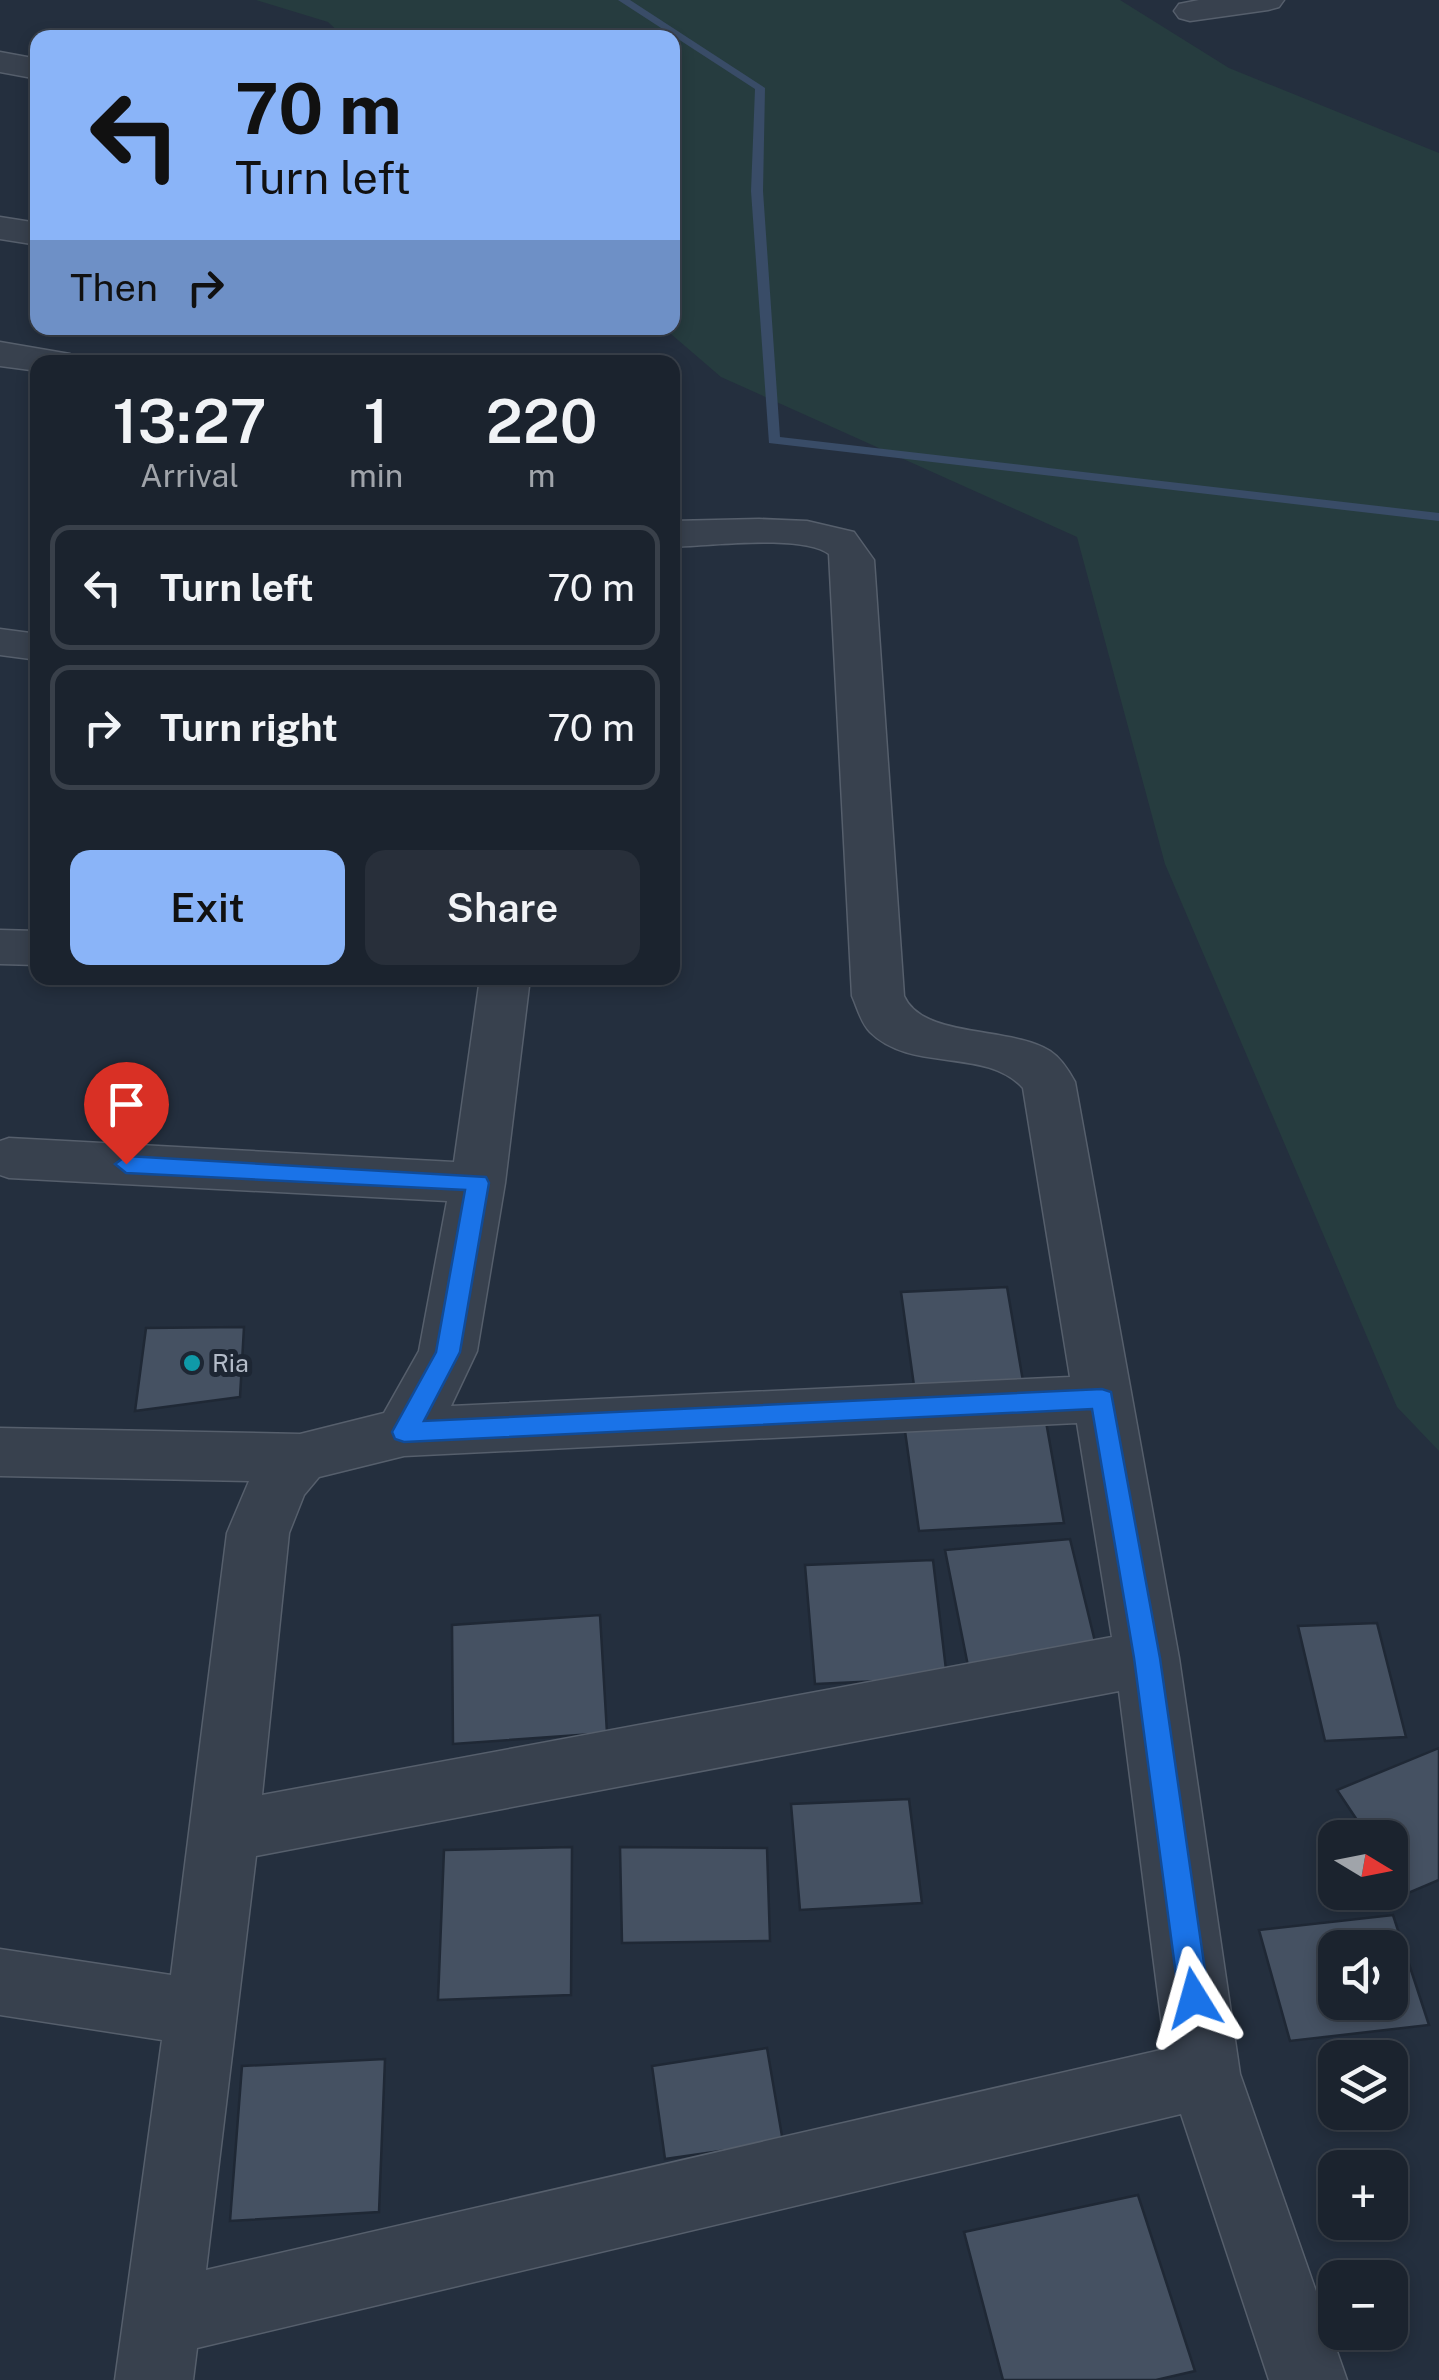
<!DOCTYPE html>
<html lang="en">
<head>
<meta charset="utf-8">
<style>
  :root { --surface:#1b232e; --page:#282f3a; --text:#f1f3f6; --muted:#a0a4aa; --line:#39404a; --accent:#8ab4f8 }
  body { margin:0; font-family:"Public Sans",sans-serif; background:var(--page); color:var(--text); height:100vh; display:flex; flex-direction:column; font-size:38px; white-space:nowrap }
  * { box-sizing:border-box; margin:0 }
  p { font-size:32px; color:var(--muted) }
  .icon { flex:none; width:55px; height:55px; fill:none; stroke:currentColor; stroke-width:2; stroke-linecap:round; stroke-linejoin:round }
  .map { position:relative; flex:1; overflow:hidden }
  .sheet { position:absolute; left:30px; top:355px; width:650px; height:630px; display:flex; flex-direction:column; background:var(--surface); border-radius:20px; box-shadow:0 5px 15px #0003,0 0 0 2px var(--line) }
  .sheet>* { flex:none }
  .hud { position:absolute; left:30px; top:30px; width:650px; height:305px; border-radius:20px; box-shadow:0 5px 15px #0003,0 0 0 2px var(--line); background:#8ab4f8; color:#111; overflow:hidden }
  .needle { width:65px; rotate:100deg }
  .fabs { position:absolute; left:1318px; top:1820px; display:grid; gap:20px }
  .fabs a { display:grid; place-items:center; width:90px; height:90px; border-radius:20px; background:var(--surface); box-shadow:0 5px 15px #0003,0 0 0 2px var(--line); font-size:50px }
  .pin { position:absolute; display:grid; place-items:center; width:85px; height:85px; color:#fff; margin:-102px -42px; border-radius:50% 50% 50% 0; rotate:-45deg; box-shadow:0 0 10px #0007 }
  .pin .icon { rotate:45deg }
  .me { position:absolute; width:110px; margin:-55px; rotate:352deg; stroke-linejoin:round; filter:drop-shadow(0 0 8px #0008) }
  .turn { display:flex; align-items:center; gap:35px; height:210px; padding:0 40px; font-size:45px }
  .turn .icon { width:130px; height:130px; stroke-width:2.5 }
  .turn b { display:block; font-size:70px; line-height:85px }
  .then { display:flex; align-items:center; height:95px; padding:0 40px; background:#0003; gap:20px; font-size:38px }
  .eta { display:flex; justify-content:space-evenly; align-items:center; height:170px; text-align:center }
  .eta b { font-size:60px; font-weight:600; line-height:70px }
  .primary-button { display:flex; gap:20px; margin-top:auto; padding:20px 40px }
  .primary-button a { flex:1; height:115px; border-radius:20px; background:var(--accent); color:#111; font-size:40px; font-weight:600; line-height:115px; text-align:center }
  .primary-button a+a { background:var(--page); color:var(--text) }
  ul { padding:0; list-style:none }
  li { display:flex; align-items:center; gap:30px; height:125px; margin:0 20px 15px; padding:0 20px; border:5px solid var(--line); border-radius:20px }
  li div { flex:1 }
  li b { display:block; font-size:38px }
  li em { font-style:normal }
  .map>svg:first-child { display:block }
  .green { fill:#263c3f }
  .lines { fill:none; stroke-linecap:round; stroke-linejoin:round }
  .stream { fill:#394c67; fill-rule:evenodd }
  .building { fill:#455162; stroke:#1f2835; stroke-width:2.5; fill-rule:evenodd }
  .minor-casing { stroke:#565f6c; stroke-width:3 }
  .minor { fill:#38414e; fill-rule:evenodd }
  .route { fill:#1a73e8; stroke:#114b97; stroke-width:2.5 }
  .culture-dot { fill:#0f9aa8; stroke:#1d2633; stroke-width:4 }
  .labels { text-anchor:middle; stroke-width:10; stroke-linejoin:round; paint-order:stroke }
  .poi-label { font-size:25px; fill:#b4bcc9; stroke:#1d2633; text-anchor:start }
</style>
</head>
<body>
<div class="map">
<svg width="1439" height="2380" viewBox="0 0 1439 2380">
  <rect width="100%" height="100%" fill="#242f3e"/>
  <!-- green -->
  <polygon class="green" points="256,0 1120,0 1229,68 1439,153 1439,1451 1397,1407 1165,864 1077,537 721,377 664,328 672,328 672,38 344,37 328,22"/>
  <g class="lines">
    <!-- stream -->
    <polygon class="stream" points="618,0 630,0 765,88 763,191 780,437 1439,513 1439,521 769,443 751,191 755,89"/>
  </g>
  <!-- building -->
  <g class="building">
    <polygon points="1007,1287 1024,1387 915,1393 901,1292"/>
    <polygon points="244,1327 240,1397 135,1411 146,1328"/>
    <polygon points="1045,1416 1064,1523 919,1531 904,1424"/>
    <polygon points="1070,1539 1098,1654 968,1666 945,1550"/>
    <polygon points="933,1560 947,1678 815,1684 805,1565"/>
    <polygon points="600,1615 607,1733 453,1744 452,1625"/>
    <polygon points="1377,1623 1406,1737 1325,1741 1298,1626"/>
    <polygon points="1439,1748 1439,1880 1406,1894 1390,1870 1390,1838 1369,1838 1337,1790"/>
    <polygon points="909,1799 922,1903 800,1910 791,1804"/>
    <polygon points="572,1847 571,1995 438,2000 444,1850"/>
    <polygon points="620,1847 767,1848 770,1941 622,1943"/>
    <path d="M1393,1915L1429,2025L1290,2041L1259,1930ZM1335,1948H1390V2002H1335Z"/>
    <polygon points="767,2048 783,2142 665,2159 652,2066"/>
    <polygon points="385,2059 379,2212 230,2221 242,2066"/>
    <polygon points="1138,2195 1195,2371 1156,2380 1003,2380 964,2232"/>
  </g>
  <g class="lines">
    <!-- minor casing -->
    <g class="minor-casing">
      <g id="minor">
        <polygon points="1284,0 1279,7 1268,10 1190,21 1179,18 1174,11 1179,4 1199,0"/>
        <polygon points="0,52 38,59 38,79 0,72"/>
        <polygon points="0,217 38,223 38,245 0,239"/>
        <polygon points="0,342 70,354 76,362 38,362 38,371 0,366"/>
        <path d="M759,519L807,521L854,532L874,560L904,996C923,1039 1011,1026 1050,1051C1061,1058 1069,1071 1075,1082L1179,1658L1240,2074L1347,2380H1269L1181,2114L197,2348L193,2380H115L162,2040L0,2015V1949L171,1975L227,1533L249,1481L0,1476V1428L300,1434L384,1413L419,1351L447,1201L9,1178L0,1175V1141L9,1138L454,1162L480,978H530L505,1183L477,1351L451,1406L1070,1377L1023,1088C986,1047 911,1073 870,1032C861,1023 857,1007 852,996L829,554C802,534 708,546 672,547V521ZM1077,1423L1112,1637L262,1795L289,1533L304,1495L319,1477L404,1456ZM1119,1691L1165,2049L206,2270L256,1856Z"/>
        <polygon points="0,629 38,634 38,660 0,655"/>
        <polygon points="0,930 38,931 38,965 0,964"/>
      </g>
    </g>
    <!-- minor -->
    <use href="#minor" class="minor"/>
  </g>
  <!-- route -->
  <polygon class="route" points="126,1156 486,1177 489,1183 460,1352 424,1421 1102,1389 1111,1392 1160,1658 1209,1998 1204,2008 1194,2012 1184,2008 1179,1998 1134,1658 1092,1409 404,1442 395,1439 392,1432 436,1352 465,1190 126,1173 115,1164"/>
  <!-- markers -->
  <circle class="culture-dot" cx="192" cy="1363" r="10"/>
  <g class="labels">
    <!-- poi labels -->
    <g class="poi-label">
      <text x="212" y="1372">Ria</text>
    </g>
  </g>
</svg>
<div class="fabs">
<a><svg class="needle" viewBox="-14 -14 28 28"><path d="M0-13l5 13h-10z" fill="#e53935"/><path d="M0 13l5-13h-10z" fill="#a0a4aa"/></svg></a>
<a><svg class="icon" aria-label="sound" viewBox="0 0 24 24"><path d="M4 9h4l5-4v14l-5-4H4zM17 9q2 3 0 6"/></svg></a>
<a><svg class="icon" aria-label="layers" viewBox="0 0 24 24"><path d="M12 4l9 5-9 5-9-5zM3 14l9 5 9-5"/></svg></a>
<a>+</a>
<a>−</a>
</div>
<div class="pin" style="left:126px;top:1164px;background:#d93025"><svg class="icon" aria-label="arrive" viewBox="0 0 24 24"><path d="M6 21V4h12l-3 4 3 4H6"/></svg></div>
<svg class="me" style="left:1194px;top:1998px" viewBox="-20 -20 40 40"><path d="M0-17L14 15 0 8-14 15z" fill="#1a73e8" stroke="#fff" stroke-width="4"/></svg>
<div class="hud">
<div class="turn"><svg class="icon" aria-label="left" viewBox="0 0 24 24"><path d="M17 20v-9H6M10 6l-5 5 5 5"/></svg><div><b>70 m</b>Turn left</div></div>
<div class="then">Then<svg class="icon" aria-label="right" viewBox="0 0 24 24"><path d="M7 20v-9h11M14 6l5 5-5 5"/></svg></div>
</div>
<section class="sheet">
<div class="eta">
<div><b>13:27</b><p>Arrival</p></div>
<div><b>1</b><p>min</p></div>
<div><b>220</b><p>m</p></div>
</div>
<ul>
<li><svg class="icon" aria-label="left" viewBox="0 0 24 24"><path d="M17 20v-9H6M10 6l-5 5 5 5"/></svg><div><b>Turn left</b></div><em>70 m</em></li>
<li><svg class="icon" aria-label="right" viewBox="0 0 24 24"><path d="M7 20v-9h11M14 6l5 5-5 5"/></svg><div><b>Turn right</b></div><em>70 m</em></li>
</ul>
<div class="primary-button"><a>Exit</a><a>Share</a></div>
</section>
</div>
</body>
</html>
